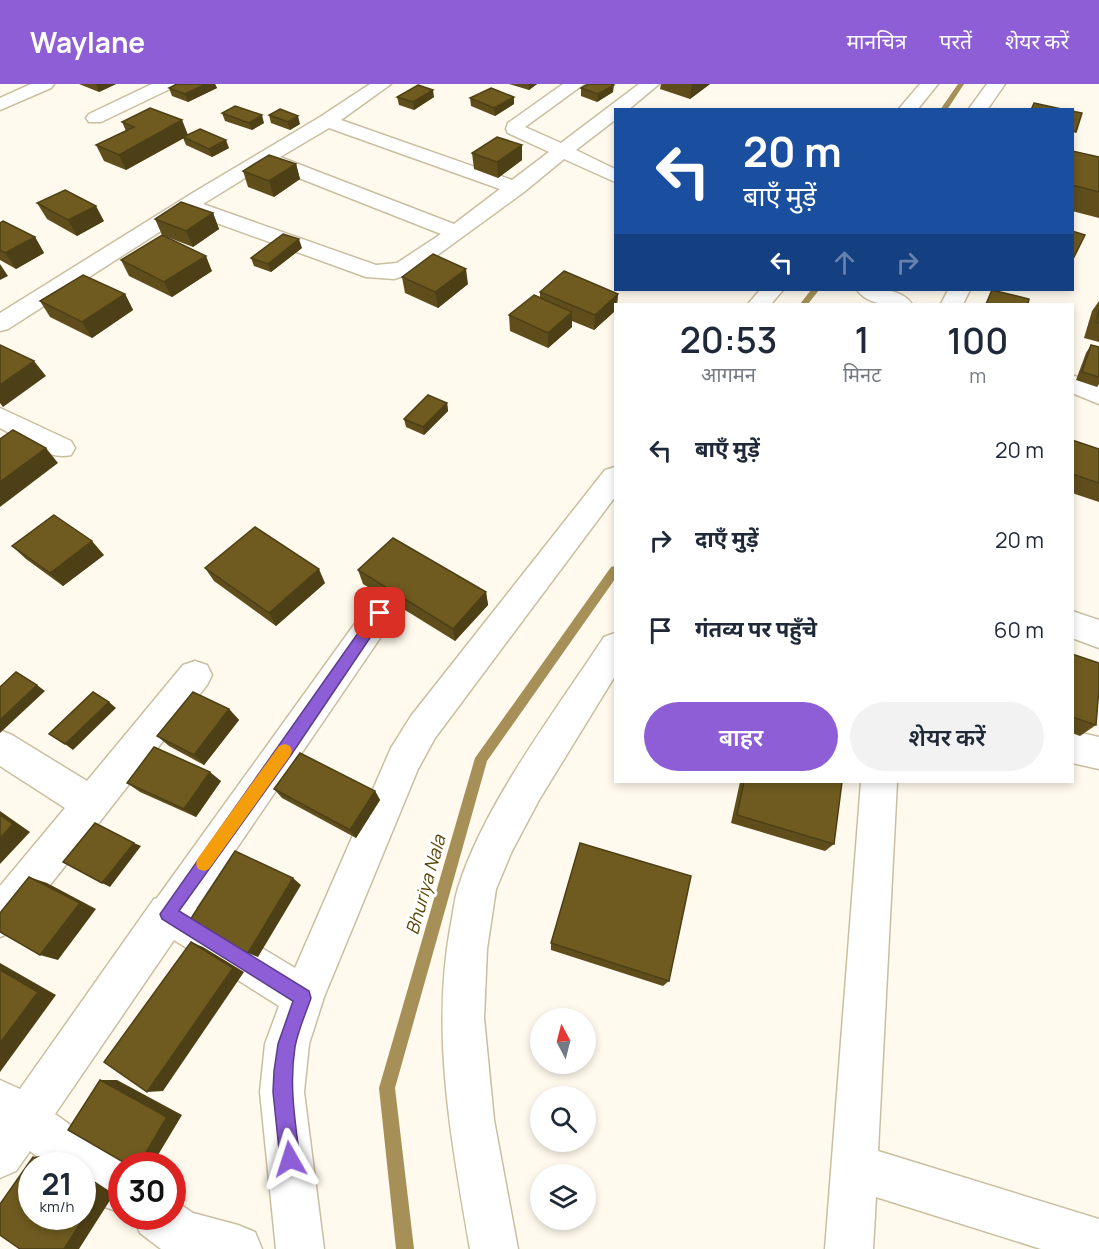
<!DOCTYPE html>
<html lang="hi">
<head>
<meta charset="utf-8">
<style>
  :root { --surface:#fff; --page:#f2f2f3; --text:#1f2937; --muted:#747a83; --accent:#8e5ed7 }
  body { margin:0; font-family:Manrope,"Noto Sans Devanagari",sans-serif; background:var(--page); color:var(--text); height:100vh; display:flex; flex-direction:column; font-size:22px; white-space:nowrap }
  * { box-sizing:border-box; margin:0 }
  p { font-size:20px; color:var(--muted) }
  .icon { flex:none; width:33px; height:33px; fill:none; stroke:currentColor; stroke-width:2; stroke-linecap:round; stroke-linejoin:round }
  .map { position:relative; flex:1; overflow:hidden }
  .side { position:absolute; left:614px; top:219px; width:460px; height:480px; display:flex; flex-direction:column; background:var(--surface); border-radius:0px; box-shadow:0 3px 9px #0003 }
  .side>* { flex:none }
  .guide { position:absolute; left:614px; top:24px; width:460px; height:183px; border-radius:0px; box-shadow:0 3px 9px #0003; background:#1a4fa0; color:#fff; overflow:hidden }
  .needle { width:39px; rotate:353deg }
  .tools { position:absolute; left:530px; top:924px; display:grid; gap:12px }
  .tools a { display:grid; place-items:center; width:66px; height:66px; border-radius:50%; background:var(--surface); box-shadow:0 3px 9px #0003; font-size:30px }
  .speed { position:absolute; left:18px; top:1068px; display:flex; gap:12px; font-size:30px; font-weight:700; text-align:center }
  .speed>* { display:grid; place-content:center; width:78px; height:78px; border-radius:50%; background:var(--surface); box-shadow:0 3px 9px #0003; line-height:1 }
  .speed small { font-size:15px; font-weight:400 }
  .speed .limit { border:9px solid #d22; background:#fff; color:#111 }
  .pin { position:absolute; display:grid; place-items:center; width:51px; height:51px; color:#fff; margin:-26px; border-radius:12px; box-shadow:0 3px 9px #0006 }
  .me { position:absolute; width:66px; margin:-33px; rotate:354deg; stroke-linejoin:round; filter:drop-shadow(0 0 4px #0008) }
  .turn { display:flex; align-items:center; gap:21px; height:126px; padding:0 30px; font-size:27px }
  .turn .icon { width:78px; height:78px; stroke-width:2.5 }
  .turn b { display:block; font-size:42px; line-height:51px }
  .lanes { display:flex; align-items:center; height:57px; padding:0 30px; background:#0003; justify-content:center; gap:30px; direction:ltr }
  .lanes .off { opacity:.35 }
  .eta { display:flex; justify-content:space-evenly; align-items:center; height:102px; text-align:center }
  .eta b { font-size:36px; font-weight:600; line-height:42px }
  .cta { display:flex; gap:12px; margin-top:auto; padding:12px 30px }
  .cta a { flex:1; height:69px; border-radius:36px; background:var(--accent); color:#fff; font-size:24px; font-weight:600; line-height:69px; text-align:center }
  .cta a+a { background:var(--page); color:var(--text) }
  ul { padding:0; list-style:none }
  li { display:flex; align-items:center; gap:18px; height:90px; padding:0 30px }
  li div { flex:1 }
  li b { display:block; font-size:22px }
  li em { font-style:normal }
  header { display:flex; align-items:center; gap:36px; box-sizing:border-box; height:84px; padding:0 30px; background:var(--accent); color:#fff }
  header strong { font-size:28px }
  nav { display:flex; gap:33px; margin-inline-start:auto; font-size:21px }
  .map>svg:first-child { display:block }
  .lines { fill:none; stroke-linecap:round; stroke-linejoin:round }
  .stream { fill:#a69058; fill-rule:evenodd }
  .minor-casing { stroke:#cabea0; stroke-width:3 }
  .minor { fill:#fff; fill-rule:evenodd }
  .wall { fill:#5f4e1c }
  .shaded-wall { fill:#4e4016 }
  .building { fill:#6f5b20; stroke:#4e4016; stroke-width:1.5 }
  .route { fill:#8e5ed7; stroke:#5c3d8c; stroke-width:1.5 }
  .slow { fill:#f59e0b }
  .labels { text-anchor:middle; stroke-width:6; stroke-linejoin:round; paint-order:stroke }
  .water-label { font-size:18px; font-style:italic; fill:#584506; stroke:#fff }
</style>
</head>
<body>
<header>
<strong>Waylane</strong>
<nav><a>मानचित्र</a><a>परतें</a><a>शेयर करें</a></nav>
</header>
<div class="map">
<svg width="1099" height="1165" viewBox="0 0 1099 1165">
  <rect width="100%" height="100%" fill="#fffaed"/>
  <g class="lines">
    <!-- stream -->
    <g class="stream">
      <polygon points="958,0 964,0 947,26 940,26"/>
      <polygon points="811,206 819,206 808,220 800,220"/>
      <polygon points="615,482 615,495 487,677 395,1004 414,1165 396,1165 379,1004 475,674 611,483"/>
    </g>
    <!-- minor casing -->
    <g class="minor-casing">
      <g id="minor">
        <polygon points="31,0 54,0 51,4 0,26 0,14"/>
        <polygon points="152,0 175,0 172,4 101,38 89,38 86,34 89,30"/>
        <path d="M370,0H391L341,36L512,96L549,68L508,49L506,45L508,39L563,0H584L525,43L561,59L639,0H659L628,26H615V36L576,66L615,85V98L564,75L524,108L413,189L394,195L366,193L189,129L8,245L0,247V229L191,110L320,33ZM329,44L500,105L454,140L280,73ZM266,81L441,150L397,179L376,181L203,120Z"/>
        <polygon points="920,0 938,0 917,26 898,26"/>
        <polygon points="987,0 1005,0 987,26 968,26"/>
        <polygon points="760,206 783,206 771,220 748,220"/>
        <path d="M857,206C874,204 901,204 912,220C894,222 868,222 857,206Z"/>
        <polygon points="948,206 970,206 963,220 941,220"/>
        <polygon points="1072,291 1099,301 1099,320 1072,309"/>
        <path d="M0,324L71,357L75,364L71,371C48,377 20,354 0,344Z"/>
        <polygon points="615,383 615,413 435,654 418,685 324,913 309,960 304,1008 324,1165 276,1165 260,1008 265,960 279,922 174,856 55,1030 128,1082 122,1082 122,1129 105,1123 82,1106 82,1082 49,1082 30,1067 16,1087 0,1094 0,996 20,1005 154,815 157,814 369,520 380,516 391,520 396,529 391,538 196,824 295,884 391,664 411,632 605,386"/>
        <polygon points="1072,527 1099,536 1099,564 1072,554"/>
        <path d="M615,549V592L539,716L512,767L496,805L487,865L484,934L494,1036L518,1165H470C452,1059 431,952 450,845C453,831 454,817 458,804C484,720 555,628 604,553Z"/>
        <polygon points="195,577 207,581 212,591 207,601 14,847 0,853 0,802 65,724 0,682 0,646 12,651 87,697 183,581"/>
        <polygon points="1072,647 1099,653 1099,685 1072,679"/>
        <polygon points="861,698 897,698 878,1067 1099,1135 1099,1165 1041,1165 876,1113 873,1165 825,1165"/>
        <polygon points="172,1115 193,1129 238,1141 255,1148 262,1165 161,1165 140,1149 133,1132 172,1132"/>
      </g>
    </g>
    <!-- minor -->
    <use href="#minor" class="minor"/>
  </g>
  <!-- wall -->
  <g class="wall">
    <polygon points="79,0 116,0 99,8"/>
    <polygon points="177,0 215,0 217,4 188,18 172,12 169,4"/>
    <polygon points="509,0 537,0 529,6"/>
    <polygon points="661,0 710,0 690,15 660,5"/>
    <polygon points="581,4 613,8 597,18 581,12"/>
    <polygon points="397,13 434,13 414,26 399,21"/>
    <polygon points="470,14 514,20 495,32 471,22"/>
    <polygon points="222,29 264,39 252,46 225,37"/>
    <polygon points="269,31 300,40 290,46 271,39"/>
    <polygon points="182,36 188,51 229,64 212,73 186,61 183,54 126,86 104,77 96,61 126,47 122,38"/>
    <polygon points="1072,67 1099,73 1099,134 1072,127"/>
    <polygon points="472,69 522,76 498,94 474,85"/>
    <polygon points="296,80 300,95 274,113 248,103 243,87"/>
    <polygon points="37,119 104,137 77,152 47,135"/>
    <polygon points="213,129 219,145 193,163 162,151 155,135"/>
    <polygon points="0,139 35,153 44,169 16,185 0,176"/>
    <polygon points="302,164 271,188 254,182 251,174"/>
    <polygon points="121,176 212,187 172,213 129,192"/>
    <polygon points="402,193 468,200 438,224 405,209"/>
    <polygon points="540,208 618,210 617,220 615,220 615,227 594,246 572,237 572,243 548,264 510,247 509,231 540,214"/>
    <polygon points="125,210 133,226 92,254 50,233 40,217"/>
    <polygon points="1099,217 1099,258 1084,254 1092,227"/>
    <polygon points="1091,261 1099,263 1099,300 1097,303 1076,296 1086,269"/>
    <polygon points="447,319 448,327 424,351 406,343 404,335"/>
    <polygon points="1072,356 1099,365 1099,418 1072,409"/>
    <polygon points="12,462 104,471 63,502 26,475"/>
    <polygon points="205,484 325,499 276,542 214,497"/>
    <polygon points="358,486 486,508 488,521 455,557 363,500"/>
    <polygon points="1072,570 1096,641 1080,652 1072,649"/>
    <polygon points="229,625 239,636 204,681 169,662 157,652"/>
    <polygon points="221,697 196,733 140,708 127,699"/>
    <polygon points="740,698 842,698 834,760 825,767 731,739"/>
    <polygon points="274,705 375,707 380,716 356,754 282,714"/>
    <polygon points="551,859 669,897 663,902 551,866"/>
  </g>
  <!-- shaded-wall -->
  <g class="shaded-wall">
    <polygon points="96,0 116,0 99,8"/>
    <polygon points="206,0 215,0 217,4 188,18 185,10"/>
    <polygon points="529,0 537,0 529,6"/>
    <polygon points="692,0 710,0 690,15"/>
    <polygon points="614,1 613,8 597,18 598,10"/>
    <polygon points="433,6 434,13 414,26 413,18"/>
    <polygon points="514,13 514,20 495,32 494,24"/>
    <polygon points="262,31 264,39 252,46 249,39"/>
    <polygon points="298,32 300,40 290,46 288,38"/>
    <polygon points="182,36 188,52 126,86 119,71"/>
    <polygon points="226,56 229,64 212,73 209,65"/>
    <polygon points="522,61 522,76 498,94 497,78"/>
    <polygon points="296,80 300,95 274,113 269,97"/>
    <polygon points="96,122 104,137 77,152 68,136"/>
    <polygon points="213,129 219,145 193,163 186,147"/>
    <polygon points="35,153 44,169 16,185 5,169"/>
    <polygon points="299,155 302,164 271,188 268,180"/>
    <polygon points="206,172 212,187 172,213 164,198"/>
    <polygon points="0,180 8,192 0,196"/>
    <polygon points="466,185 468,200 438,224 435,208"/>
    <polygon points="125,210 133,226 92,254 82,238"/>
    <polygon points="618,210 617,220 615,220 615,227 594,246 595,231"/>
    <polygon points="572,228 572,243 548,264 548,249"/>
    <polygon points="34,277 46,292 3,323 0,319 0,301"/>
    <polygon points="447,319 448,327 424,351 423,343"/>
    <polygon points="46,364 58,379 0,423 0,398"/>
    <polygon points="92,457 104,471 63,502 50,489"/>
    <polygon points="319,485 325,499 276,542 269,529"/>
    <polygon points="486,508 488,521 455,557 453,545"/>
    <polygon points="37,601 45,607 0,649 0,636"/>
    <polygon points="109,618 116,624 73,666 65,660"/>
    <polygon points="229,625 239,636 204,681 194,671"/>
    <polygon points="210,688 221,697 196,733 184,725"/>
    <polygon points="375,707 380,716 356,754 350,746"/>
    <polygon points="0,727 30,748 0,780"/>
    <polygon points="134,759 141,762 110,803 102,799"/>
    <polygon points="29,793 47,799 96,825 58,876 40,871"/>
    <polygon points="293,794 301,801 258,873 248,869"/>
    <polygon points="191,858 203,863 244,888 163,1007 147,1008"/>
    <polygon points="0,879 56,911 0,988"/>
    <polygon points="100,996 117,996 182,1031 152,1081 138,1082"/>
    <polygon points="54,1070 71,1082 46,1082 33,1073"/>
    <polygon points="82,1089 114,1110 79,1165 64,1165 82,1106"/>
  </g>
  <!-- building -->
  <g class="building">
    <polygon points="177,0 206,0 185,10 169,4"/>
    <polygon points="588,0 612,0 614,1 598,10 581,4"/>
    <polygon points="418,1 433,6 413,18 397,13"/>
    <polygon points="491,4 514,13 494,24 470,14"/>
    <polygon points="1034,19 1066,26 1031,26"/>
    <polygon points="235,22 262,31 249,39 222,29"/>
    <polygon points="150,24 182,36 119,71 96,61 134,43 122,38"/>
    <polygon points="280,25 298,32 288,38 269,31"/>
    <polygon points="1072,27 1082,29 1076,48 1072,47"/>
    <polygon points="200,45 226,56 209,65 183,53"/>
    <polygon points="497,53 522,61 497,78 472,69"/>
    <polygon points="1072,67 1099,73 1099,108 1072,101"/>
    <polygon points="269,71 296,80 269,97 243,87"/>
    <polygon points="65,106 96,122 68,136 37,119"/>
    <polygon points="181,118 213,129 186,147 155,135"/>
    <polygon points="3,137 35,153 5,169 0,166 0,139"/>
    <polygon points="1072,147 1085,151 1072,177"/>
    <polygon points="283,150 299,155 268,180 251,174"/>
    <polygon points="162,151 206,172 164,198 121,176"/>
    <polygon points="433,170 466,185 435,208 402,193"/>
    <polygon points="564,187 618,210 595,231 540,208"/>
    <polygon points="83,191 125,210 82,238 40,217"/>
    <polygon points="992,206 1029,215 1028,220 986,220"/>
    <polygon points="534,211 572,228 548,249 509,231"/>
    <polygon points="1099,226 1099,239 1096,238"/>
    <polygon points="0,261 34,277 0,301"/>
    <polygon points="1091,261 1099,263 1099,293 1082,288"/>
    <polygon points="428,311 447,319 423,343 404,335"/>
    <polygon points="13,346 46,364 0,398 0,355"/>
    <polygon points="1072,356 1099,365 1099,399 1072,390"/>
    <polygon points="54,431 92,457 50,489 12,462"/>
    <polygon points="255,443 319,485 269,529 205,484"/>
    <polygon points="393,454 486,508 453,545 358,486"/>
    <polygon points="1072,570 1099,579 1099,604 1096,641 1072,633"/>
    <polygon points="16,588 37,601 0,636 0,603"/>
    <polygon points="93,608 109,618 65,660 49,650"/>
    <polygon points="193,608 229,625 194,671 157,652"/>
    <polygon points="154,663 210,688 184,725 127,699"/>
    <polygon points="300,669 375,707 350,746 274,705"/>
    <polygon points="744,698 842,698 834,760 737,731"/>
    <polygon points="0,731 13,740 0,754"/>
    <polygon points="95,739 134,759 102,799 63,778"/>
    <polygon points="580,759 691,792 669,897 551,859"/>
    <polygon points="235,767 293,794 248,869 188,839"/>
    <polygon points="29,793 80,819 40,871 0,848 0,829"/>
    <polygon points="191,858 233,884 147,1008 104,978"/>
    <polygon points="0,886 38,908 0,959"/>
    <polygon points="100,996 167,1033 138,1082 130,1082 68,1046"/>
    <polygon points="33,1073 46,1082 32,1082 32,1132 82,1132 82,1106 96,1115 64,1165 20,1165 0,1151 0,1120"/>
  </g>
  <!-- route -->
  <path class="route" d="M380,524L384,525L386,529L384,533L291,671L179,827L309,907L311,914C306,929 298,946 295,963C289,1001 295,1037 300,1075L297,1082L290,1085L283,1082L280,1075L273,1008L274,987L278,960L293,917L162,835L160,830L375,525Z"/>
  <!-- slow -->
  <polygon class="slow" points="285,660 290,662 292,667 290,672 209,785 204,787 198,785 196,780 198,774 279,662"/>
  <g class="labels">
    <!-- water labels -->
    <g class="water-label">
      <text transform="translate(426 801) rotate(-74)" y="6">Bhuriya Nala</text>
    </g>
  </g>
</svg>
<div class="tools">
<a><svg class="needle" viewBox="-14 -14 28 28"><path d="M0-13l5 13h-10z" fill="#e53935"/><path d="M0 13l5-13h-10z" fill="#747a83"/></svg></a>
<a><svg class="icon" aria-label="search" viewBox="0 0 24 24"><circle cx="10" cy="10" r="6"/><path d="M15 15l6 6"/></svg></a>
<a><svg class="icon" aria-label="layers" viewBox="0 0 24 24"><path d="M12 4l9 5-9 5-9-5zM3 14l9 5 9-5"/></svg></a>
</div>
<div class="speed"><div>21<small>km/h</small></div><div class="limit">30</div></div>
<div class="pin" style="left:380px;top:529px;background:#d93025"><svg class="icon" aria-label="arrive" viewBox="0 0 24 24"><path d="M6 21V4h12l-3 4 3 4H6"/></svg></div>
<svg class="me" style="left:290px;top:1075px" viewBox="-20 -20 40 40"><path d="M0-17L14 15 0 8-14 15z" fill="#8e5ed7" stroke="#fff" stroke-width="4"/></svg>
<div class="guide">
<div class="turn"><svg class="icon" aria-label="left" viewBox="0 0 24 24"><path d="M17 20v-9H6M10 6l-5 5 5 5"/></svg><div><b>20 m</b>बाएँ मुड़ें</div></div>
<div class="lanes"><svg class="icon" aria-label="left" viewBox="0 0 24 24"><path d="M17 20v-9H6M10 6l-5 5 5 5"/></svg><svg class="icon off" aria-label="ahead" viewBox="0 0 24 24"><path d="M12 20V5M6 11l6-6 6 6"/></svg><svg class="icon off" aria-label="right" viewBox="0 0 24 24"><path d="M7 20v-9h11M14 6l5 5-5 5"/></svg></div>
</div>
<section class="side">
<div class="eta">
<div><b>20:53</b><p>आगमन</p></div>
<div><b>1</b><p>मिनट</p></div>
<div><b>100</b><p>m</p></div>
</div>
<ul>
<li><svg class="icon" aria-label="left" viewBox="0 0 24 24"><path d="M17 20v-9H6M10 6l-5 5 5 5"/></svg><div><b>बाएँ मुड़ें</b></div><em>20 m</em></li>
<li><svg class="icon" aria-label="right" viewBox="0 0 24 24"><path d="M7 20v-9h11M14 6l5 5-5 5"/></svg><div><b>दाएँ मुड़ें</b></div><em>20 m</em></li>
<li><svg class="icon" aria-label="arrive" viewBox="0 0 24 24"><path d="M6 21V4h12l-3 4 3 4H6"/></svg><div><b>गंतव्य पर पहुँचे</b></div><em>60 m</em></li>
</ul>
<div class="cta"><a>बाहर</a><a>शेयर करें</a></div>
</section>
</div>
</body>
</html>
